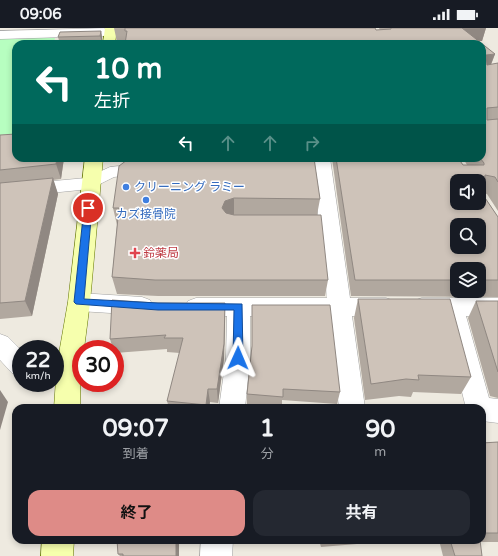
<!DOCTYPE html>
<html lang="ja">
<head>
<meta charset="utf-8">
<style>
  :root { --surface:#171b24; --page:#242831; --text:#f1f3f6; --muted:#9ea1a6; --accent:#de8b87 }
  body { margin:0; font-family:"Varela Round","Noto Sans JP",sans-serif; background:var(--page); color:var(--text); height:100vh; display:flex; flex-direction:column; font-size:15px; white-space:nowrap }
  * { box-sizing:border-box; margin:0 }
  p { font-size:13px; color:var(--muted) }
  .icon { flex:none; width:22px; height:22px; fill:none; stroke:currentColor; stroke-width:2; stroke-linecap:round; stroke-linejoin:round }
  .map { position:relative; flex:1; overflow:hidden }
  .sheet { position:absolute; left:12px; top:376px; width:474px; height:140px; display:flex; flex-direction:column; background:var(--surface); border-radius:12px; box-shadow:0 2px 6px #0003 }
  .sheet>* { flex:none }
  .guide { position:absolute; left:12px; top:12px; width:474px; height:122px; border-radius:12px; box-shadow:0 2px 6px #0003; background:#00695c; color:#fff; overflow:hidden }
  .fabs { position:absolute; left:450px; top:146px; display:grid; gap:8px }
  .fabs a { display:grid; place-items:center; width:36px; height:36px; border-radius:8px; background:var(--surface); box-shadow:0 2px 6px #0003; font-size:20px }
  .speed { position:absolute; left:12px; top:312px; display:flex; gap:8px; font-size:20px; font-weight:700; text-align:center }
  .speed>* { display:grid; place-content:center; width:52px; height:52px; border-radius:50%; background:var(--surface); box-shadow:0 2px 6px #0003; line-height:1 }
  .speed small { font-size:10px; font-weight:400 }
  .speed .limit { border:6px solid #d22; background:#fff; color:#111 }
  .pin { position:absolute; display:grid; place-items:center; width:34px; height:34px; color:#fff; margin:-17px; border:2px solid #fff; border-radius:50%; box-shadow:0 1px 4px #0007 }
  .me { position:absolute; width:44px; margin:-22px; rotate:1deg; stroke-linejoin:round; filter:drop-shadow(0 0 3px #0008) }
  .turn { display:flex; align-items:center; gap:14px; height:84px; padding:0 16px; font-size:18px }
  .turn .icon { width:52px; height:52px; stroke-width:2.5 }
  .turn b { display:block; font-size:28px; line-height:34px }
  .lanes { display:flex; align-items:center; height:38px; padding:0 16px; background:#0003; justify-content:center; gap:20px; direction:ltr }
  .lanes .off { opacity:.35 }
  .eta { display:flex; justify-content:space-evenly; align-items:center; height:68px; text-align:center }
  .eta b { font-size:24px; font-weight:700; line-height:28px }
  .primary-button { display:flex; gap:8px; margin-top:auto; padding:8px 16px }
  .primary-button a { flex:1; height:46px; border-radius:12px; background:var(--accent); color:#111; font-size:16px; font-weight:700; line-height:46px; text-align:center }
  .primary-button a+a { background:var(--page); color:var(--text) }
  .status { display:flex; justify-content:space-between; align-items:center; height:28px; padding:0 20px; background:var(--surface); direction:ltr }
  .status svg { height:11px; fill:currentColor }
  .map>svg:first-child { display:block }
  .park { fill:#b7fec0 }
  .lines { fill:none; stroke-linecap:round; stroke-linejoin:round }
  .street-casing { stroke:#a3a3a3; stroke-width:1 }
  .secondary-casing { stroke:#627500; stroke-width:1 }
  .street { fill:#fff; fill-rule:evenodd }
  .secondary { fill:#f6ffad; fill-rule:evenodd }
  .wall { fill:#b1a89f; fill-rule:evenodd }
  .shaded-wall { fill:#908882 }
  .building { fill:#cec3b9; stroke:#908882; fill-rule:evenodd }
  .route { fill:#1a73e8; stroke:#114b97 }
  .shop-dot { fill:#3f7fe0; stroke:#fff; stroke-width:1.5 }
  .health-dot { fill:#e0444e; stroke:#fff; stroke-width:1.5 }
  .labels { text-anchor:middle; stroke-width:3; stroke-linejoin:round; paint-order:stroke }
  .shop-label { font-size:12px; fill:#366cbe; stroke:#fff; text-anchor:start }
  .health-label { font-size:12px; fill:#be3a42; stroke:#fff; text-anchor:start }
</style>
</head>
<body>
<div class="status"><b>09:06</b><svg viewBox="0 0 49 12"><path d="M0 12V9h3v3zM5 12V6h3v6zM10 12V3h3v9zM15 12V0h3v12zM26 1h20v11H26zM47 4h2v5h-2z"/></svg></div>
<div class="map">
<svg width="498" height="528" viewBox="0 0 498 528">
  <rect width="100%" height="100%" fill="#eeeae0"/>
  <!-- park -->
  <polygon class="park" points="55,9 54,16 16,16 16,112 0,113 0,11"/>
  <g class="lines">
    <!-- street casing -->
    <g class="street-casing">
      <g id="street">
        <polygon points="110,0 138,0 141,3 135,7 0,11 0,3"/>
        <polygon points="312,130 330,130 350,270 386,270 394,273 397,279 394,285 386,288 352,288 365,380 339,380 329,288 250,288 250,330 245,380 219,380 226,330 227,288 196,288 188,285 185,279 188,273 196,270 327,270"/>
        <polygon points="149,135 155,136 158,140 155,144 114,149 90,161 0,170 0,158 86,150 110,139"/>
        <polygon points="79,265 142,269 150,272 153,278 150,284 142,287 79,283 71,280 68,274 71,268"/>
        <polygon points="422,270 498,270 498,288 466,288 489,370 498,371 498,395 482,393 482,380 466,380 443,288 422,288 414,285 411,279 414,273"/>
        <polygon points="0,306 8,309 21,322 21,348 12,345 0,332"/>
        <polygon points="201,512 233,512 232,528 200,528"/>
      </g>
    </g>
    <!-- secondary casing -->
    <g class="secondary-casing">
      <g id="secondary">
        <polygon points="105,0 117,0 115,16 103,16"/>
        <polygon points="85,130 103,130 90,274 84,321 81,321 80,380 54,380 57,337 68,274"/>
        <polygon points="42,512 74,512 73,528 41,528"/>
      </g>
    </g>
    <!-- street -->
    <use href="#street" class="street"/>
    <!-- secondary -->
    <use href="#secondary" class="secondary"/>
  </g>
  <!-- wall -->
  <g class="wall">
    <path d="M114,0H375L376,2H380L379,0H486L482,13H479L495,26L491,37L498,35V183L487,166L482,165L498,189V269L351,268L332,130H458L463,137H467L463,130H482V16L117,14ZM479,153V175H457ZM457,241H479V263H457Z"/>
    <polygon points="101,3 102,9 102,14 60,16 58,9"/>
    <polygon points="0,107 16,130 64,130 61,151 53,152 58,166 32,288 0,291"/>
    <polygon points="123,130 314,130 320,171 317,187 328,252 325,268 158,268 117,266 112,249 117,197 113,180 126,133 124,132"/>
    <polygon points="358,271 471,349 461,366 413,364 411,369 399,368 365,372 354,290"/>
    <polygon points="476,273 498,273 498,370 490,368 468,290"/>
    <polygon points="225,290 224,330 218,375 210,374 209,380 169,380 167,373 180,325 167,324 167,321 115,325 115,321 113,321 110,311"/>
    <polygon points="252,318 340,364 337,376 282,372 282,380 247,377 247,366"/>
    <polygon points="498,414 498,514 480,514 482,528 443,528 439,512 482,512 482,415"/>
    <polygon points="117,512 179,512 179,528 120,528 118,526"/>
    <polygon points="319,512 383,512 381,514 321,519"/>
  </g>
  <!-- shaded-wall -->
  <g class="shaded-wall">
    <polygon points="462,0 486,0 482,13 457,15"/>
    <polygon points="101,3 102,9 102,14 100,8"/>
    <polygon points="495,26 489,41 482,43 486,27"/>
    <polygon points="57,130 64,130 61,151 56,136"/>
    <polygon points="53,150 58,166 32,288 25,273"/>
    <polygon points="234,170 234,188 226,190 222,180 225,173"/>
    <polygon points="225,275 225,290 224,330 218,375 217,361"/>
    <polygon points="208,361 210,374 209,380 207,380 206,377"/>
    <polygon points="0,362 8,374 0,402"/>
    <rect x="176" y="512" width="3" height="16"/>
  </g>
  <!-- building -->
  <g class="building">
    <path d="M125,0H375L376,2L391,1V0H466H462L495,26L486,27L487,37L498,35V79L487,80V92L498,91V154L495,149L485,147V156H479V153H457V175H479V161L498,189V252H479V241H457V252H355L336,130H458L463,137H484V135L480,130H482V16H125L127,3H125ZM457,197H479V219H457Z"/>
    <polygon points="101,3 100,8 58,9 60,4"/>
    <polygon points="16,106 16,130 57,130 56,136 0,142 0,107"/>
    <polygon points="143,130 314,130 320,171 234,170 225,173 222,180 226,185 234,187 321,187 328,252 155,252 112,249 119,180 113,180 119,138 127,132"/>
    <polygon points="53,150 25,273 0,275 0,155"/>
    <polygon points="358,271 450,271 471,349 418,347 419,352 406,351 371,356"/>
    <polygon points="112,272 155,275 225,275 224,316 217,361 208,361 206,377 167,373 183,310 164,310 166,307 110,311"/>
    <polygon points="476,273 498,273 498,344"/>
    <polygon points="252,277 330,277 340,364 283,361 283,369 247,366 252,318"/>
    <polygon points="498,414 498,505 482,505 482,415"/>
    <polygon points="117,512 176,512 176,528 123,528 123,526 118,526"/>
    <polygon points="450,512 480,512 482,528 455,528"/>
  </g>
  <!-- route -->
  <polygon class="route" points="88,177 92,180 84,271 158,275 242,276 243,330 241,333 238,334 233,330 234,282 158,282 76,276 74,274 84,180"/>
  <!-- markers -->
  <g class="shop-dot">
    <circle cx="126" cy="159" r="4"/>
    <circle cx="146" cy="172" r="4"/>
  </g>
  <path class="health-dot" d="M133 219h4v4h4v4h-4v4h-4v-4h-4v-4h4z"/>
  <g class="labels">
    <!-- shop labels -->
    <g class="shop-label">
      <text x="134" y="163">クリーニング ラミー</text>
      <text x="146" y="190" text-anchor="middle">カズ接骨院</text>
    </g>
    <!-- health labels -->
    <g class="health-label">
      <text x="143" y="229">鈴薬局</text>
    </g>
  </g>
</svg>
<div class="fabs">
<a><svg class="icon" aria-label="sound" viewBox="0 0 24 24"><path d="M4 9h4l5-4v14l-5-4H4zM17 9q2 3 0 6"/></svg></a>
<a><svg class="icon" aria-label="search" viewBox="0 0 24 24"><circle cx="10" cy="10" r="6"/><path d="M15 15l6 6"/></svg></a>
<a><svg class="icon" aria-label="layers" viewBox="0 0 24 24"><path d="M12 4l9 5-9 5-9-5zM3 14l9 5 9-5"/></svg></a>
</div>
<div class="speed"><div>22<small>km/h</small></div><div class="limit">30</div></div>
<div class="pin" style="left:88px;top:180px;background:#d93025"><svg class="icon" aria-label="arrive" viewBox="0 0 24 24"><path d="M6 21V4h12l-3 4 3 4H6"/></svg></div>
<svg class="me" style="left:238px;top:330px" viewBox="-20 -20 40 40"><path d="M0-17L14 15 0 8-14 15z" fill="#1a73e8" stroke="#fff" stroke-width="4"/></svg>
<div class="guide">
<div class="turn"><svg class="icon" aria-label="left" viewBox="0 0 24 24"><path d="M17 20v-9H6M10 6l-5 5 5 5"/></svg><div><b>10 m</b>左折</div></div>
<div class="lanes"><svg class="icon" aria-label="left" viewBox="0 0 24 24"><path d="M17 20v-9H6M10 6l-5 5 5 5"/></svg><svg class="icon off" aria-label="ahead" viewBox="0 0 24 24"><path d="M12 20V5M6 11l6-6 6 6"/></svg><svg class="icon off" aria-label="ahead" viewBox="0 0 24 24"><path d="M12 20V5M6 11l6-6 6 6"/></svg><svg class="icon off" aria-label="right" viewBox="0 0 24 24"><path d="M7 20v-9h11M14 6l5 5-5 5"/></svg></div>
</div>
<section class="sheet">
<div class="eta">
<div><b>09:07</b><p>到着</p></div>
<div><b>1</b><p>分</p></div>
<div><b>90</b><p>m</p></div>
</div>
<div class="primary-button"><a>終了</a><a>共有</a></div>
</section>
</div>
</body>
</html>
